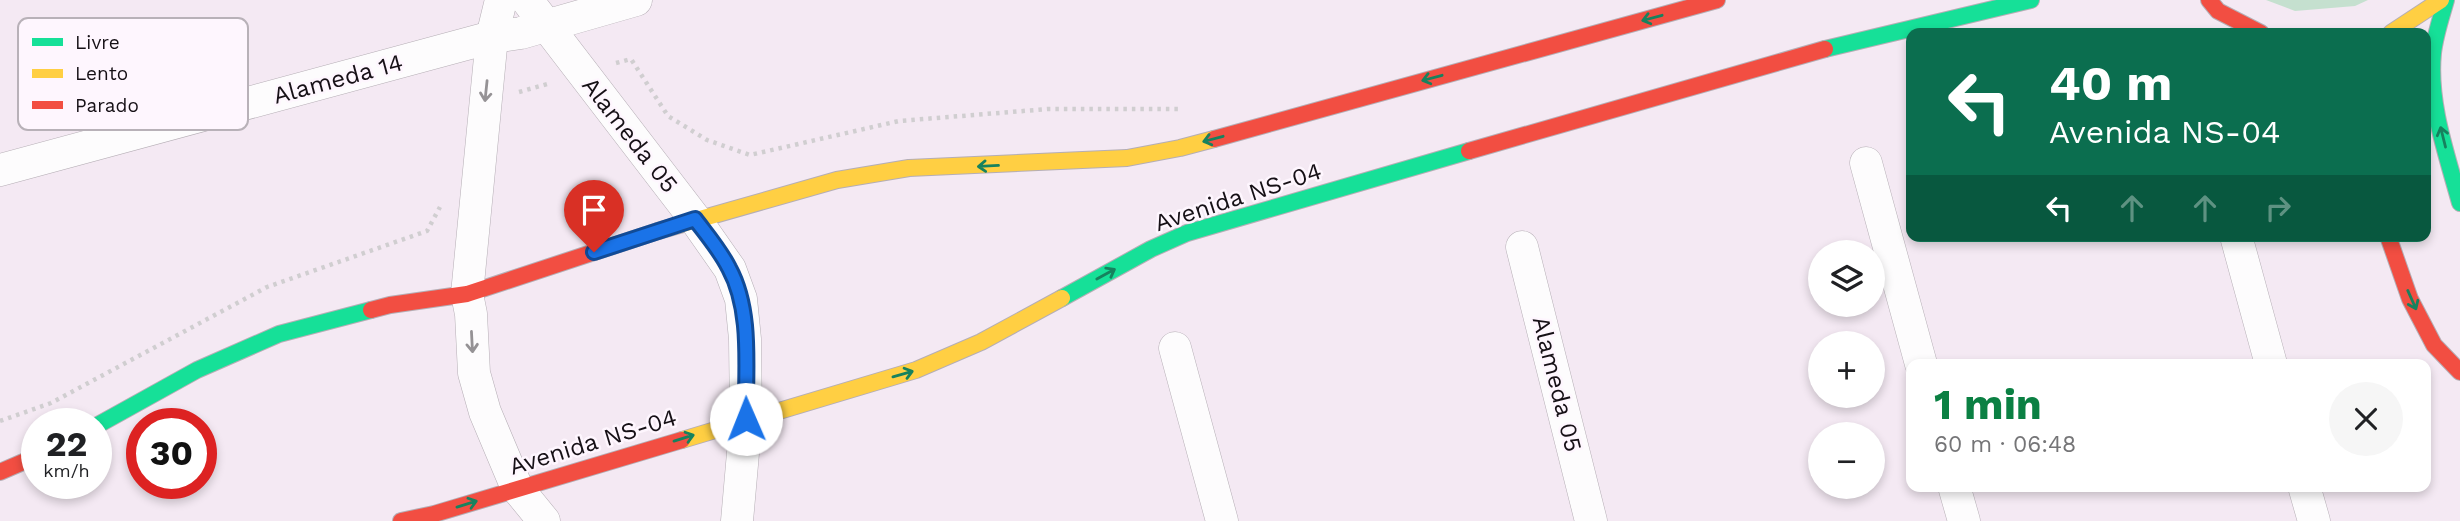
<!DOCTYPE html>
<html lang="pt">
<head>
<meta charset="utf-8">
<style>
  :root { --surface:#fff; --page:#f6f6f6; --text:#202124; --muted:#757577; --accent:#0b8043 }
  body { margin:0; font-family:"Work Sans",sans-serif; background:var(--page); color:var(--text); height:100vh; display:flex; flex-direction:column; font-size:26px; white-space:nowrap }
  * { box-sizing:border-box; margin:0 }
  p { font-size:23px; color:var(--muted) }
  .icon { flex:none; width:38px; height:38px; fill:none; stroke:currentColor; stroke-width:2; stroke-linecap:round; stroke-linejoin:round }
  .map { position:relative; flex:1; overflow:hidden }
  .details { position:absolute; left:1906px; top:359px; width:525px; height:133px; display:flex; flex-direction:column; background:var(--surface); border-radius:14px; box-shadow:0 4px 10px #0003 }
  .details>* { flex:none }
  .banner { position:absolute; left:1906px; top:28px; width:525px; height:214px; border-radius:14px; box-shadow:0 4px 10px #0003; background:#0b6e4f; color:#fff; overflow:hidden }
  .buttons { position:absolute; left:1808px; top:240px; display:grid; gap:14px }
  .buttons a { display:grid; place-items:center; width:77px; height:77px; border-radius:50%; background:var(--surface); box-shadow:0 4px 10px #0003; font-size:35px }
  .speed { position:absolute; left:21px; top:408px; display:flex; gap:14px; font-size:35px; font-weight:700; text-align:center }
  .speed>* { display:grid; place-content:center; width:91px; height:91px; border-radius:50%; background:var(--surface); box-shadow:0 4px 10px #0003; line-height:1 }
  .speed small { font-size:18px; font-weight:400 }
  .speed .limit { border:10px solid #d22; background:#fff; color:#111 }
  .pin { position:absolute; display:grid; place-items:center; width:60px; height:60px; color:#fff; margin:-72px -30px; border-radius:50% 50% 50% 0; rotate:-45deg; box-shadow:0 0 7px #0007 }
  .pin .icon { rotate:45deg }
  .me { position:absolute; width:77px; margin:-38px; rotate:359deg; stroke-linejoin:round; filter:drop-shadow(0 0 5px #0008) }
  .turn { display:flex; align-items:center; gap:24px; height:147px; padding:0 28px; font-size:32px }
  .turn .icon { width:91px; height:91px; stroke-width:2.5 }
  .turn b { display:block; font-size:49px; line-height:60px }
  .lanes { display:flex; align-items:center; height:66px; padding:0 28px; background:#0003; justify-content:center; gap:35px; direction:ltr }
  .lanes .off { opacity:.35 }
  .round { display:grid; place-items:center; flex:none; width:74px; height:74px; border-radius:37px; background:var(--page) }
  .summary { display:flex; align-items:center; justify-content:space-between; height:119px; padding:0 28px }
  h1 { font-size:42px; font-weight:700; line-height:52px; color:var(--accent) }
  .map>svg:first-child { display:block }
  .green { fill:#c5e0cf }
  .lines { fill:none; stroke-linecap:round; stroke-linejoin:round }
  .street-casing { stroke:#b5aeb5; stroke-width:33 }
  .fast-casing { stroke:#b5aeb5; stroke-width:18 }
  .slow-casing { stroke:#b5aeb5; stroke-width:18 }
  .jam-casing { stroke:#b5aeb5; stroke-width:18 }
  .path { stroke:#d0ced0; stroke-width:4.5; stroke-dasharray:3.5 5; stroke-linecap:butt }
  .street { stroke:#fdfcfd; stroke-width:32 }
  .fast { stroke:#16e098; stroke-width:16 }
  .slow { stroke:#ffcf43; stroke-width:16 }
  .jam { stroke:#f24e42; stroke-width:16 }
  .oneway { stroke:#16825e }
  .oneway2 { stroke:#959295 }
  .route-casing { stroke:#114b97; stroke-width:18 }
  .route { stroke:#1a73e8; stroke-width:12 }
  .labels { text-anchor:middle; stroke-width:5; stroke-linejoin:round; paint-order:stroke }
  .street-label { font-size:24px; fill:#161016; stroke:#fef6fe }
  .key { fill:#fef6fe; stroke:#b8b1b8; stroke-width:2 }
  .key-label { font-size:19px; fill:#161016 }
</style>
</head>
<body>
<div class="map">
<svg width="2460" height="521" viewBox="0 0 2460 521">
  <rect width="100%" height="100%" fill="#f4e9f3"/>
  <!-- green -->
  <polygon class="green" points="2266,0 2368,0 2355,6 2295,11"/>
  <g class="lines">
    <!-- street casing -->
    <g class="street-casing">
      <g id="street">
        <polyline points="501,0 492,37 467,294 471,314 474,373 485,412 517,488 544,521"/>
        <polyline points="527,0 695,219 730,269 741,299 745,339 746,419 737,521"/>
        <polyline points="1866,163 1921,364"/>
        <polyline points="0,170 492,37 521,33 636,0"/>
        <polyline points="2236,236 2271,364"/>
        <polyline points="1522,247 1591,521"/>
        <polyline points="1175,348 1222,521"/>
        <polyline points="1954,486 1964,521"/>
        <polyline points="2304,486 2314,521"/>
      </g>
    </g>
    <!-- fast casing -->
    <g class="fast-casing">
      <g id="fast">
        <path d="M2446,0C2441,18 2435,35 2433,53C2428,104 2447,155 2460,203"/>
        <polyline points="1825,49 2031,0"/>
        <polyline points="1062,298 1151,249 1187,233 1469,151"/>
        <polyline points="96,426 197,370 279,334 371,310"/>
      </g>
    </g>
    <!-- slow casing -->
    <g class="slow-casing">
      <g id="slow">
        <polyline points="2391,33 2441,0"/>
        <polyline points="658,231 837,180 909,168 1127,158 1180,148 1214,139"/>
        <polyline points="682,440 916,370 981,342 1062,298"/>
      </g>
    </g>
    <!-- jam casing -->
    <g class="jam-casing">
      <g id="jam">
        <polyline points="2209,0 2218,11 2261,33"/>
        <polyline points="1214,139 1717,0"/>
        <polyline points="1469,151 1825,49"/>
        <polyline points="2388,236 2410,299 2434,345 2460,372"/>
        <polyline points="371,310 390,305 467,294 658,231"/>
        <polyline points="0,472 37,456"/>
        <polyline points="401,521 434,514 682,440"/>
      </g>
    </g>
    <!-- path -->
    <g class="path">
      <polyline points="616,63 631,59 668,116 707,140 750,155 899,121 1048,109 1178,109"/>
      <polyline points="519,92 551,83"/>
      <polyline points="0,421 51,403 267,287 427,231 440,207"/>
    </g>
    <!-- street -->
    <use href="#street" class="street"/>
    <!-- fast -->
    <use href="#fast" class="fast"/>
    <!-- slow -->
    <use href="#slow" class="slow"/>
    <!-- jam -->
    <use href="#jam" class="jam"/>
  </g>
  <!-- one-way arrows -->
  <defs><path id="oneway-shaft" d="M-6 0H5M1.5-3L5.5 0L1.5 3" fill="none" stroke-width="1.6" stroke-linecap="round" stroke-linejoin="round" transform="scale(1.75)"/></defs>
  <g class="oneway">
    <use href="#oneway-shaft" transform="translate(1652 18) rotate(165)"/>
    <use href="#oneway-shaft" transform="translate(1432 78) rotate(165)"/>
    <use href="#oneway-shaft" transform="translate(2443 137) rotate(-104)"/>
    <use href="#oneway-shaft" transform="translate(1213 139) rotate(165)"/>
    <use href="#oneway-shaft" transform="translate(988 166) rotate(177)"/>
    <use href="#oneway-shaft" transform="translate(1106 274) rotate(-29)"/>
    <use href="#oneway-shaft" transform="translate(2412 300) rotate(66)"/>
    <use href="#oneway-shaft" transform="translate(903 374) rotate(-16)"/>
    <use href="#oneway-shaft" transform="translate(684 438) rotate(-17)"/>
    <use href="#oneway-shaft" transform="translate(467 504) rotate(-17)"/>
  </g>
  <g class="oneway2">
    <use href="#oneway-shaft" transform="translate(486 91) rotate(96)"/>
    <use href="#oneway-shaft" transform="translate(472 342) rotate(87)"/>
  </g>
  <g class="lines">
    <!-- route casing -->
    <g class="route-casing">
      <path id="route" d="M594,252L695,219C707,235 720,250 729,268C753,312 745,371 746,419"/>
    </g>
    <!-- route -->
    <use href="#route" class="route"/>
  </g>
  <g class="labels">
    <!-- street labels -->
    <g class="street-label">
      <text transform="translate(338 79) rotate(-15)" y="8">Alameda 14</text>
      <text transform="translate(630 135) rotate(52)" y="8">Alameda 05</text>
      <text transform="translate(1238 197) rotate(-18)" y="8">Avenida NS-04</text>
      <text transform="translate(1557 384) rotate(76)" y="8">Alameda 05</text>
      <text transform="translate(593 442) rotate(-17)" y="8">Avenida NS-04</text>
    </g>
  </g>
  <!-- legend -->
  <rect x="18" y="18" width="230" height="112" rx="10" class="key"/>
  <rect x="32" y="38" width="31" height="8" fill="#16e098"/>
  <rect x="32" y="69" width="31" height="9" fill="#ffcf43"/>
  <rect x="32" y="101" width="31" height="8" fill="#f24e42"/>
  <g class="key-label">
    <text x="75" y="49">Livre</text>
    <text x="75" y="80">Lento</text>
    <text x="75" y="112">Parado</text>
  </g>
</svg>
<div class="buttons">
<a><svg class="icon" aria-label="layers" viewBox="0 0 24 24"><path d="M12 4l9 5-9 5-9-5zM3 14l9 5 9-5"/></svg></a>
<a>+</a>
<a>−</a>
</div>
<div class="speed"><div>22<small>km/h</small></div><div class="limit">30</div></div>
<div class="pin" style="left:594px;top:252px;background:#d93025"><svg class="icon" aria-label="arrive" viewBox="0 0 24 24"><path d="M6 21V4h12l-3 4 3 4H6"/></svg></div>
<svg class="me" style="left:746px;top:419px" viewBox="-20 -20 40 40"><circle r="19" fill="#fff"/><path d="M0-13L10 11 0 6-10 11z" fill="#1a73e8"/></svg>
<div class="banner">
<div class="turn"><svg class="icon" aria-label="left" viewBox="0 0 24 24"><path d="M17 20v-9H6M10 6l-5 5 5 5"/></svg><div><b>40 m</b>Avenida NS-04</div></div>
<div class="lanes"><svg class="icon" aria-label="left" viewBox="0 0 24 24"><path d="M17 20v-9H6M10 6l-5 5 5 5"/></svg><svg class="icon off" aria-label="ahead" viewBox="0 0 24 24"><path d="M12 20V5M6 11l6-6 6 6"/></svg><svg class="icon off" aria-label="ahead" viewBox="0 0 24 24"><path d="M12 20V5M6 11l6-6 6 6"/></svg><svg class="icon off" aria-label="right" viewBox="0 0 24 24"><path d="M7 20v-9h11M14 6l5 5-5 5"/></svg></div>
</div>
<section class="details">
<div class="summary"><div><h1>1 min</h1><p>60 m · 06:48</p></div><a class="round"><svg class="icon" aria-label="close" viewBox="0 0 24 24"><path d="M6 6l12 12M18 6L6 18"/></svg></a></div>
</section>
</div>
</body>
</html>
